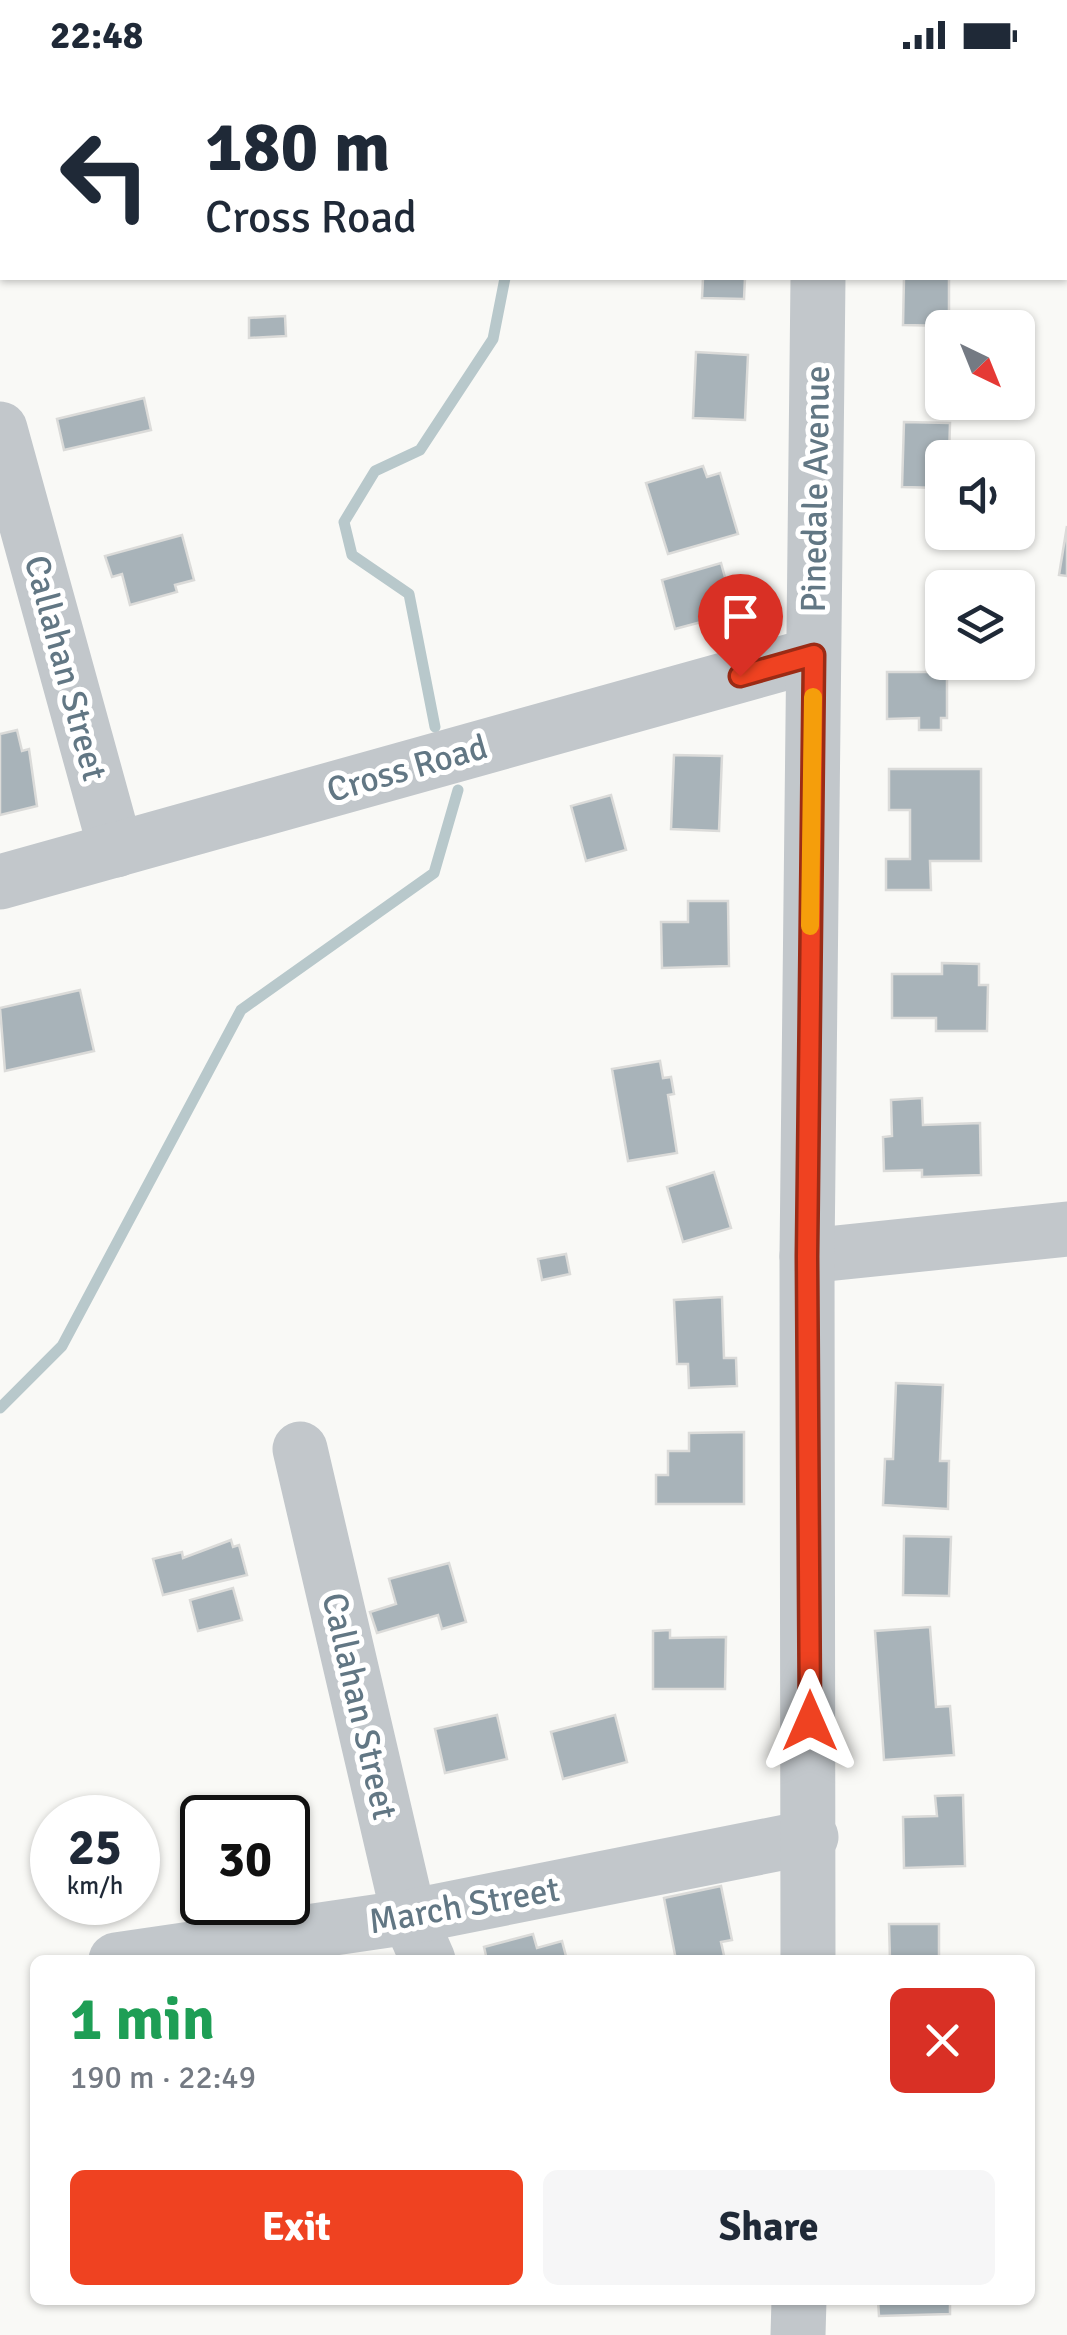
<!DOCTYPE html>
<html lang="en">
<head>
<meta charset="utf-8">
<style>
  :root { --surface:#fff; --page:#f6f6f7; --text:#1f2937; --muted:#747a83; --accent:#ef4221 }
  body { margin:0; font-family:Signika,sans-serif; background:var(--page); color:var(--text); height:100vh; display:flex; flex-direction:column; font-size:38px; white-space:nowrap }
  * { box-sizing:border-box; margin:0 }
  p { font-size:32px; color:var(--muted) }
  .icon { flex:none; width:55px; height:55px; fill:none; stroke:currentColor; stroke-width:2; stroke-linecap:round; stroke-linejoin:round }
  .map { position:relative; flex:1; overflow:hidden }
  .drawer { position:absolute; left:30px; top:1885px; width:1005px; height:350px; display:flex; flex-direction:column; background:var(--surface); border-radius:15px; box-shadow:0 2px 8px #0004 }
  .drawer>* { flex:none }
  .guide { position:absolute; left:0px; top:0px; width:1068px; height:210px; box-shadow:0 2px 8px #0004; background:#fff; color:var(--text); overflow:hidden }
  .needle { width:65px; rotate:137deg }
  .tools { position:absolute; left:925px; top:240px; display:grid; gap:20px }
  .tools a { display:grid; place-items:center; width:110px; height:110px; border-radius:15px; background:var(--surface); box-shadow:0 2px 8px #0004; font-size:50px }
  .speed { position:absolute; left:30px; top:1725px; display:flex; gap:20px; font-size:50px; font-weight:700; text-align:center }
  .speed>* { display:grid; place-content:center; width:130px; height:130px; border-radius:50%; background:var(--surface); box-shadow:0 2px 8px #0004; line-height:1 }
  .speed small { font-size:25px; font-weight:400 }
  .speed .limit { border:5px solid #111; border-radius:15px; background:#fff; color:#111 }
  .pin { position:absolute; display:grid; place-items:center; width:85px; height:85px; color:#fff; margin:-102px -42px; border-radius:50% 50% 50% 0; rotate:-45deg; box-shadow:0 0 10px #0007 }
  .pin .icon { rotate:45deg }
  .me { position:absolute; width:110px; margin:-55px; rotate:0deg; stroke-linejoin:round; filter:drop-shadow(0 0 8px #0008) }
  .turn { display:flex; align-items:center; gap:35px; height:210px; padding:0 40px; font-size:45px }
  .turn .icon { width:130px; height:130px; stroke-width:2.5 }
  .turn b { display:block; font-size:70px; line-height:85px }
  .round { display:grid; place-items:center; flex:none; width:105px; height:105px; border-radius:15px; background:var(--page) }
  .overview { display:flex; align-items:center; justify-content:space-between; height:170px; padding:0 40px }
  h1 { font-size:60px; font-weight:800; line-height:75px; color:#1e9e55 }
  .button { display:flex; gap:20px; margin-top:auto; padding:20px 40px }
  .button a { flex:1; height:115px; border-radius:15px; background:var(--accent); color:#fff; font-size:40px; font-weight:800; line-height:115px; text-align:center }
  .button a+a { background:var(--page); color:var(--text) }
  .status { display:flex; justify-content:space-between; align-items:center; height:70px; padding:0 50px; background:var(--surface); direction:ltr }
  .status svg { height:28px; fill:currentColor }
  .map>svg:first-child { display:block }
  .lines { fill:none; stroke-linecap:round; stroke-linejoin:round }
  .stream { stroke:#b8c8cb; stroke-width:11 }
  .building { fill:#a8b3b9; stroke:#dbdbd9; stroke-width:2.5 }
  .minor { stroke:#c2c7cb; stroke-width:55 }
  .route-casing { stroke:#9b2b15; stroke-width:25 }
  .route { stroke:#ef4221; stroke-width:18 }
  .slow { stroke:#f59e0b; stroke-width:18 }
  .labels { text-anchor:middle; stroke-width:10; stroke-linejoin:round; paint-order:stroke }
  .street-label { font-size:35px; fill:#627784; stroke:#fff }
</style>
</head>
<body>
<div class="status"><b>22:48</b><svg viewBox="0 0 49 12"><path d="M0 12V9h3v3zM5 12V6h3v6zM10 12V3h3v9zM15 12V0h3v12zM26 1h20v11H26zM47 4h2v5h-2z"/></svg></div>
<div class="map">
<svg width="1067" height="2265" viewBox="0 0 1067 2265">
  <rect width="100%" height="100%" fill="#f9f9f6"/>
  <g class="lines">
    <!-- stream -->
    <g class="stream">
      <polyline points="567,2 568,0"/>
      <polyline points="435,657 409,524 352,485 344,452 375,401 420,380 493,269 505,208"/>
      <polyline points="0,1338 62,1276 241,940 434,803 458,720"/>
    </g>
  </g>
  <!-- building -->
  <g class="building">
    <polygon points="703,208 745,208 744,229 702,228"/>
    <polygon points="904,208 949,208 949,256 903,255"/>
    <polygon points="285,246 286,266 249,268 249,248"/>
    <polygon points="696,282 748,285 745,350 693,348"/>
    <polygon points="144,328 151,360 64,380 57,349"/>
    <polygon points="904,352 950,353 949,388 942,388 942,418 902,417"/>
    <polygon points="703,396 707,407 720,403 738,464 668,484 646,413"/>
    <polygon points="1067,456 1067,506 1059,505"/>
    <polygon points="182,465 194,510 175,515 177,522 130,535 122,504 112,507 105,486"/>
    <polygon points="721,493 735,543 675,559 662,510"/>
    <polygon points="887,602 947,602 947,648 941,648 941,660 919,660 919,648 887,649"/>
    <polygon points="17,660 22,681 29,679 37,736 0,745 0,664"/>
    <polygon points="674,685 722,686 719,761 671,759"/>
    <polygon points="889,699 981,699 981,791 930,791 931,820 886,820 886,789 910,789 910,740 889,740"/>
    <polygon points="611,725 626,780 586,791 571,736"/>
    <polygon points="688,831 728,831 729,896 662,898 661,852 688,852"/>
    <polygon points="942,893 979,894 979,915 988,915 987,961 936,961 936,948 892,948 892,904 942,904"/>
    <polygon points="80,920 94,981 5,1001 0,938"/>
    <polygon points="660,991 663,1008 671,1007 674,1024 668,1025 677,1083 628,1091 612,999"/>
    <polygon points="922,1028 923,1055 980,1053 981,1105 922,1107 922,1100 884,1101 883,1067 892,1066 891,1030"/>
    <polygon points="714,1102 731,1158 683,1172 667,1117"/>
    <polygon points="566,1184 570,1204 542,1210 538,1189"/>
    <polygon points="722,1227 724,1288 736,1288 737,1316 689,1318 688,1294 677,1294 674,1230"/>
    <polygon points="896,1313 943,1315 940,1391 949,1391 948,1439 883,1435 885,1389 893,1389"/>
    <polygon points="744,1362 744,1434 656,1434 656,1405 668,1405 668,1381 689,1381 689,1363"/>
    <polygon points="904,1466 951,1467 949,1526 903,1525"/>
    <polygon points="231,1470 233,1477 239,1475 247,1505 163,1525 153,1489 182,1482 183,1488"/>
    <polygon points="449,1493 466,1552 442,1559 438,1545 377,1563 370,1542 396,1534 389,1509"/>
    <polygon points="233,1518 242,1550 198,1561 190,1530"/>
    <polygon points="930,1557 936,1637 950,1636 954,1685 884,1690 875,1561"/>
    <polygon points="670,1560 670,1568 726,1567 725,1619 653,1619 653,1561"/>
    <polygon points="497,1645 507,1689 445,1703 435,1659"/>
    <polygon points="615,1645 627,1692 563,1709 551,1662"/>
    <polygon points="963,1725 965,1796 904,1798 903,1747 937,1746 935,1726"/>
    <polygon points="276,1727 282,1748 203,1747"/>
    <polygon points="721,1816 732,1870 721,1872 725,1890 676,1890 664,1828"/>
    <polygon points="889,1854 939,1854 939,1890 890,1890"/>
    <polygon points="533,1864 537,1878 562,1871 567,1890 487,1890 484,1877"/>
    <polygon points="878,2230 950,2230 950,2244 879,2246"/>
  </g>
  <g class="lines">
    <!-- minor -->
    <g class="minor">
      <polyline points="377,0 378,2"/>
      <polyline points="820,2 820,0"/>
      <polyline points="0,359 116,780"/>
      <polyline points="0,812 813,585"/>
      <polyline points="807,1186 1067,1159"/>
      <polyline points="300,1379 409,1847 428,1890"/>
      <polyline points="116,1890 409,1847 811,1767"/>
      <polyline points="808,1890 807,1186 818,208"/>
      <polyline points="798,2265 799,2230"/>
    </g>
  </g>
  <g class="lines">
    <!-- route casing -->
    <g class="route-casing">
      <polyline id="route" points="740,606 814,585 807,1186 810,1651"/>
    </g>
    <!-- route -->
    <use href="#route" class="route"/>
    <!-- slow -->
    <polyline class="slow" points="810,856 813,627"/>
  </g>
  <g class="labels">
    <!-- street labels -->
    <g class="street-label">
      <text transform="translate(815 419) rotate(-89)" y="12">Pinedale Avenue</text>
      <text transform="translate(66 598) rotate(75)" y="12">Callahan Street</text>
      <text transform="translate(407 698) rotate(-16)" y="12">Cross Road</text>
      <text transform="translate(360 1636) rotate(77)" y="12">Callahan Street</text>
      <text transform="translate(464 1835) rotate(-10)" y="12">March Street</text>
    </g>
  </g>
</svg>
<div class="tools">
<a><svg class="needle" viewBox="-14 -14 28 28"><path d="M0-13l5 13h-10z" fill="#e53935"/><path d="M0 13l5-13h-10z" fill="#747a83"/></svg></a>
<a><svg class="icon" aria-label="sound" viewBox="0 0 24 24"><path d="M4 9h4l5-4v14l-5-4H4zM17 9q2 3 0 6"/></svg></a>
<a><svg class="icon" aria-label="layers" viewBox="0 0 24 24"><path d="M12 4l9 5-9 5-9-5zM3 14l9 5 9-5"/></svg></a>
</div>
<div class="speed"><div>25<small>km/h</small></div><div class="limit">30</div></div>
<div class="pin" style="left:740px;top:606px;background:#d93025"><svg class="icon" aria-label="arrive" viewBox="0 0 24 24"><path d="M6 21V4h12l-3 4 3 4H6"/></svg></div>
<svg class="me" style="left:810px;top:1651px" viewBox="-20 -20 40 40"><path d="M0-17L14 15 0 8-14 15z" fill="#ef4221" stroke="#fff" stroke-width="4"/></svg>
<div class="guide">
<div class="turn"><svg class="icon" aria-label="left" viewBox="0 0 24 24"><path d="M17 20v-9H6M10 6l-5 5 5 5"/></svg><div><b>180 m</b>Cross Road</div></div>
</div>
<section class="drawer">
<div class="overview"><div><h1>1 min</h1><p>190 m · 22:49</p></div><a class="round" style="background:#d93025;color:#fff"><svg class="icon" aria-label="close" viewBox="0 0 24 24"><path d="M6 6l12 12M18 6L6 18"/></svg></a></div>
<div class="button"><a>Exit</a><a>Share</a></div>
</section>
</div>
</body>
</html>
